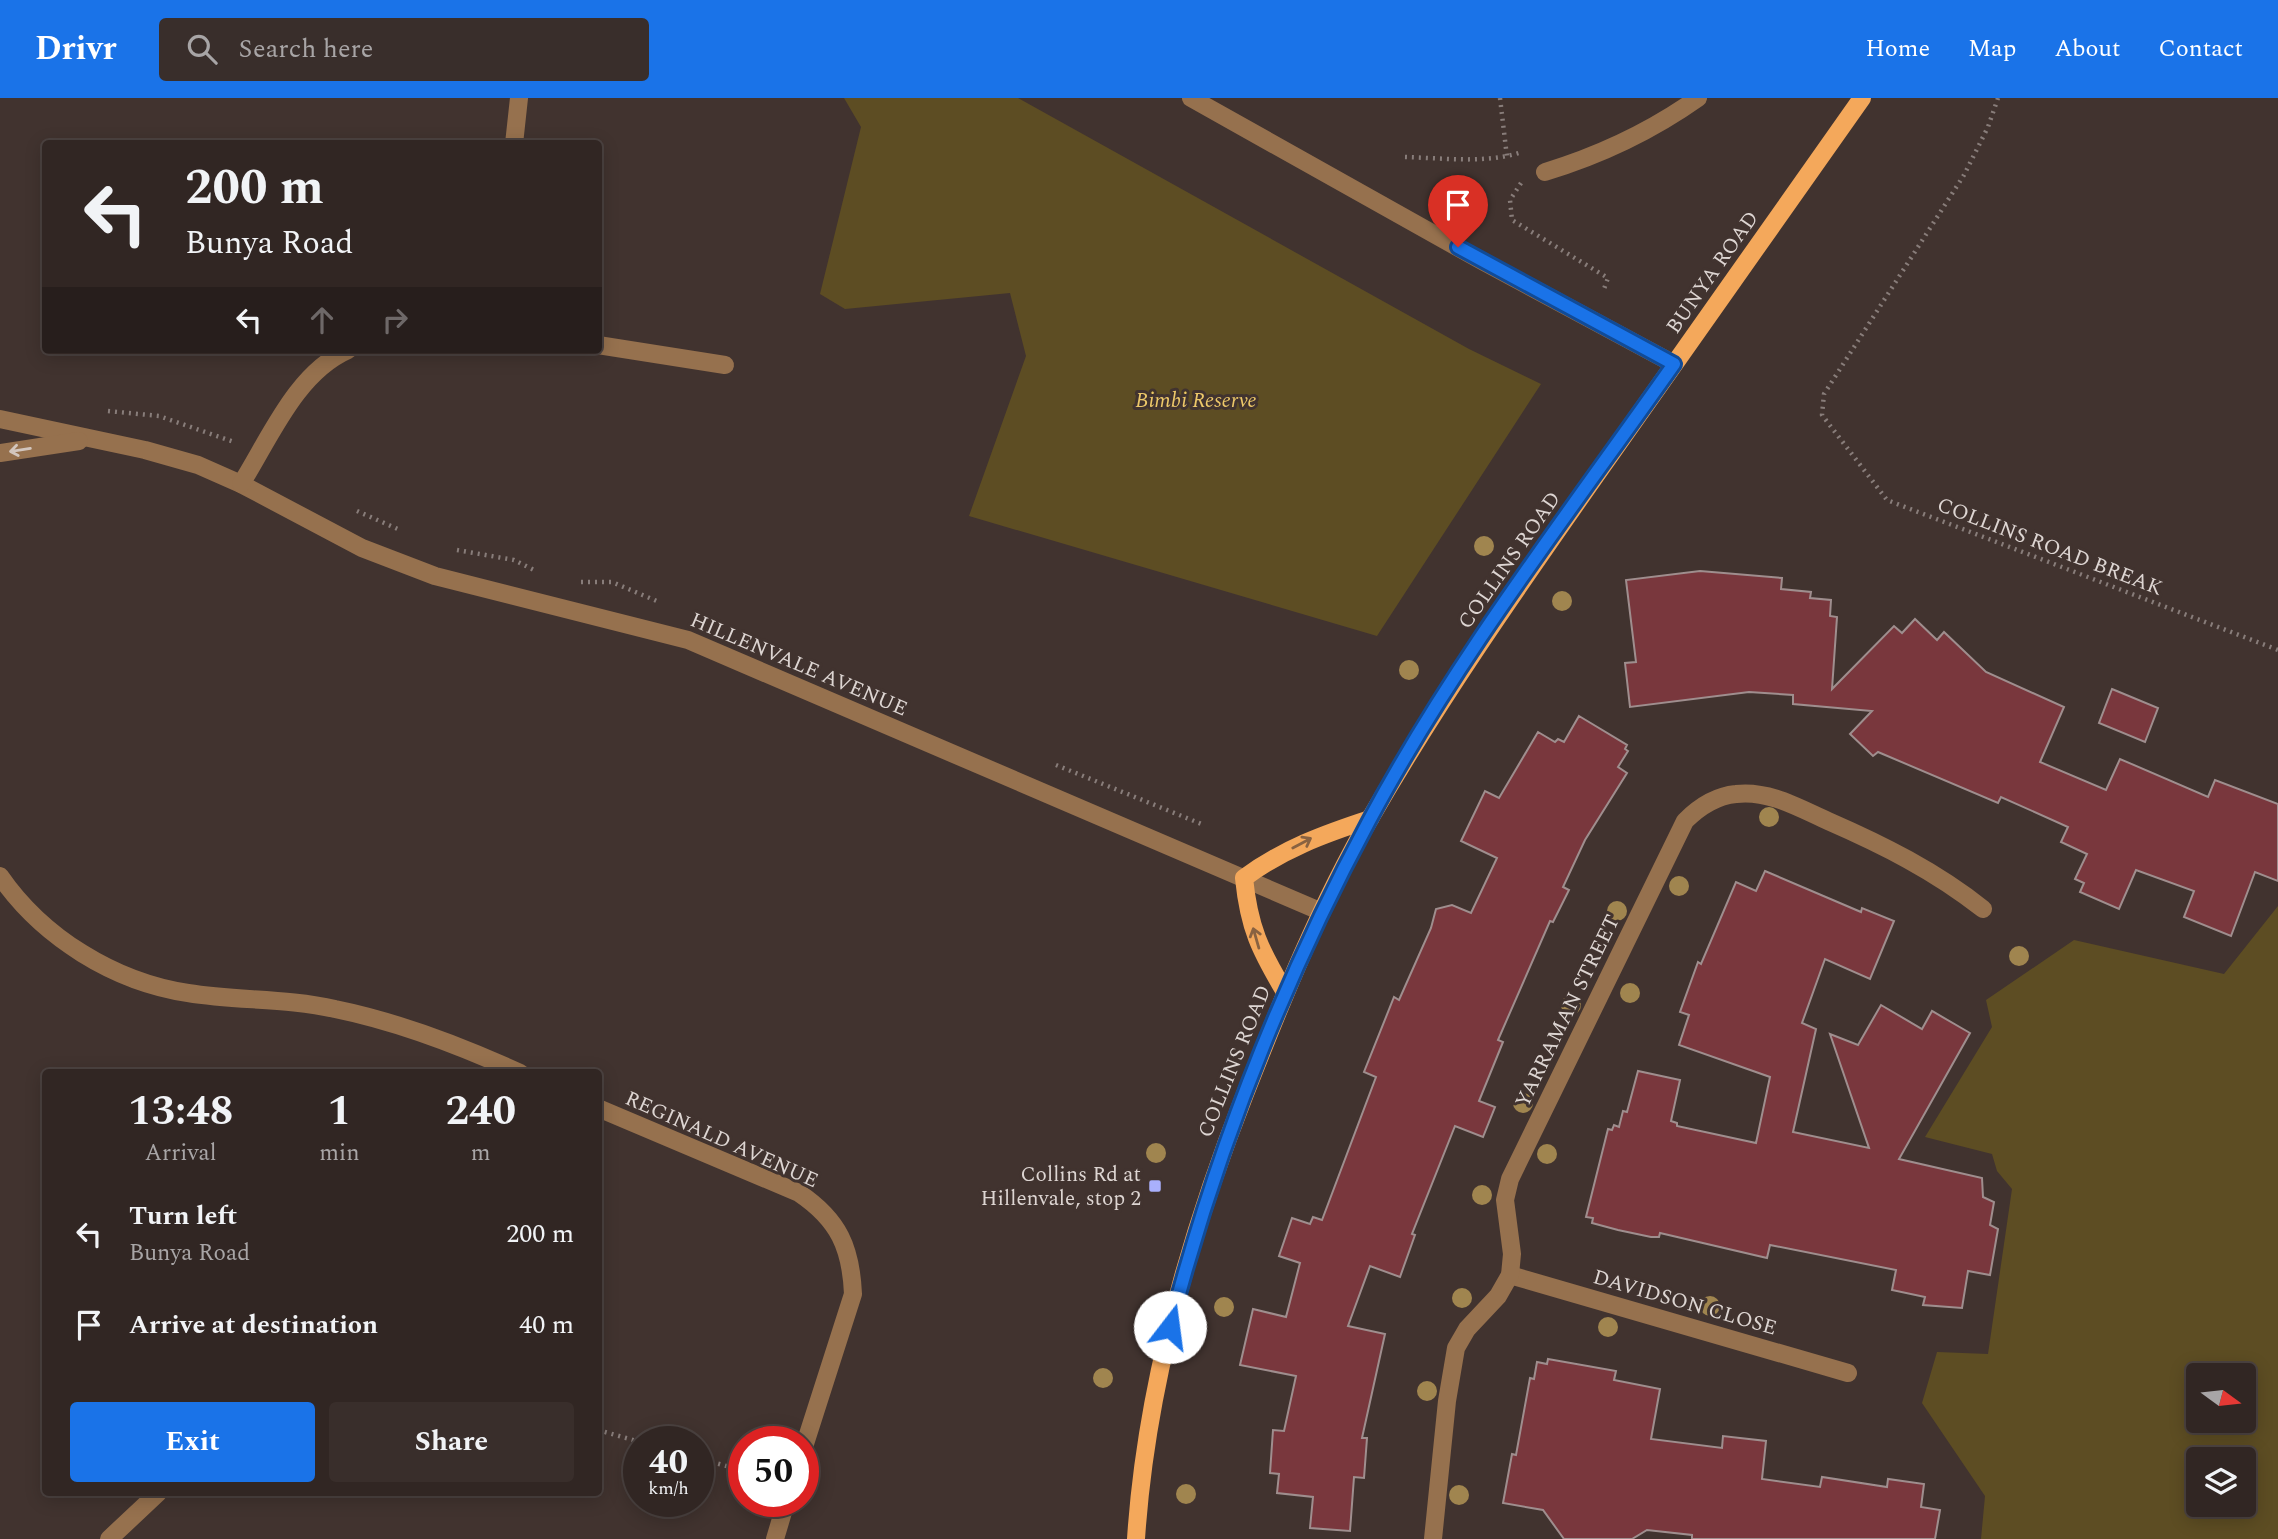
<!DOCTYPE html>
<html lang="en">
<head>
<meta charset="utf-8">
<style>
  :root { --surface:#312623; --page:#392e2b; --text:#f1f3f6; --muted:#a8a5a6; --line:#4c4341; --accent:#1a73e8 }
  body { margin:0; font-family:Spectral,serif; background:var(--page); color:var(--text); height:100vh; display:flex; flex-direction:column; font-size:26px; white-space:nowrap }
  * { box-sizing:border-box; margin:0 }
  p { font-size:23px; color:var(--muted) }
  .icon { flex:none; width:38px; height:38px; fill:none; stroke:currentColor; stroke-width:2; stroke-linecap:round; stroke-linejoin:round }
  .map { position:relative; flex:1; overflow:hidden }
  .panel { position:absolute; left:42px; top:971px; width:560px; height:427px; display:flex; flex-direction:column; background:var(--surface); border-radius:7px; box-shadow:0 4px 18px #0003,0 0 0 2px var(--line) }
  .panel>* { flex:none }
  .hud { position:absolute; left:42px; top:42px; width:560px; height:214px; border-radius:7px; box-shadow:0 4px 18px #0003,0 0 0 2px var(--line); background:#312623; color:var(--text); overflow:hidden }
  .needle { width:46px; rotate:105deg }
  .fabs { position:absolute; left:2186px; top:1265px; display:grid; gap:14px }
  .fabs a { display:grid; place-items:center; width:70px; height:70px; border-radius:7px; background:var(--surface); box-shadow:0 4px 18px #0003,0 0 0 2px var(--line); font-size:35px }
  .speed { position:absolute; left:623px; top:1328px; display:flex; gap:14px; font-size:35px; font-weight:700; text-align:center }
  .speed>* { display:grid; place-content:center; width:91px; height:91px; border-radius:50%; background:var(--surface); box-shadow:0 4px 18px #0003,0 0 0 2px var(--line); line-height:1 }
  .speed small { font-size:18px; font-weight:400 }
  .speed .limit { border:10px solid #d22; background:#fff; color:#111 }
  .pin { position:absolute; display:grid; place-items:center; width:60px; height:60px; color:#fff; margin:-72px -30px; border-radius:50% 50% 50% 0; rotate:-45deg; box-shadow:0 0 7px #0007 }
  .pin .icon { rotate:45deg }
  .me { position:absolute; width:77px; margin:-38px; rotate:15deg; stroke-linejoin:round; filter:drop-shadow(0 0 5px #0008) }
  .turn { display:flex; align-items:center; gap:24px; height:147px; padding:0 28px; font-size:32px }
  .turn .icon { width:91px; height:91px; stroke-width:2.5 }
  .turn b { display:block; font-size:49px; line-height:60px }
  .lanes { display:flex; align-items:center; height:66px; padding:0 28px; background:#0003; justify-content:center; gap:35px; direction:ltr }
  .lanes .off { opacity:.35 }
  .eta { display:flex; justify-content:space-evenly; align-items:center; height:119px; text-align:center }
  .eta b { font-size:42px; font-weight:700; line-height:49px }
  .cta { display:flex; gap:14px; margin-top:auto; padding:14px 28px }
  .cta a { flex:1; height:80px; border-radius:7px; background:var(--accent); color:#fff; font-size:28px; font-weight:700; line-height:80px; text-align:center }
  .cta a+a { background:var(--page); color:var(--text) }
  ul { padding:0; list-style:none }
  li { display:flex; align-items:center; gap:21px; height:91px; padding:0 28px }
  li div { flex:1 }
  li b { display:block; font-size:26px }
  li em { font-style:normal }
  header { display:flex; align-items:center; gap:42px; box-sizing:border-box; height:98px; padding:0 35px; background:var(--accent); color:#fff }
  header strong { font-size:33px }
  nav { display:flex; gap:38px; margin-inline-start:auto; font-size:24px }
  .search { width:490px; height:63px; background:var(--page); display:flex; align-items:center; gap:18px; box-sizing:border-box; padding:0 24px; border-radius:7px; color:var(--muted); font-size:26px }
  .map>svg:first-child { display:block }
  .green { fill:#5d4d23; fill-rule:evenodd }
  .building { fill:#79373d; stroke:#9f8e8e; stroke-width:2 }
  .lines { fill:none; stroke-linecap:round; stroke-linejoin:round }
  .path { stroke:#887d7a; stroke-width:4.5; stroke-dasharray:2 5; stroke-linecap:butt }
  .minor { stroke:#96714e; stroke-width:18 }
  .major { stroke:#f4a85b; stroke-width:18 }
  .tree { fill:#a0854f }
  .oneway { stroke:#d2c6be }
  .oneway2 { stroke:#896241 }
  .route-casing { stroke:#114b97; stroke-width:18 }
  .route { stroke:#1a73e8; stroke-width:12 }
  .poi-dot { fill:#a9b0fc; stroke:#41332f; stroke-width:2.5 }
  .labels { text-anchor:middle; stroke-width:6; stroke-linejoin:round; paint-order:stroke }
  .street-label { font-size:21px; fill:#ddd5d2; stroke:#41332f }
  .park-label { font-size:21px; font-style:italic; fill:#edc869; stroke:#41332f }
  .poi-label { font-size:21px; fill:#ddd5d2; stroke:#41332f; text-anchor:end }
</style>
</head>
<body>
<header>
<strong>Drivr</strong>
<div class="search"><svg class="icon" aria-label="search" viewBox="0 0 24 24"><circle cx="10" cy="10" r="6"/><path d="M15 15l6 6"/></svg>Search here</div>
<nav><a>Home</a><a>Map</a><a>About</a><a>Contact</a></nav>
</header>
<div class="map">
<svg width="2278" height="1441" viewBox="0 0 2278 1441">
  <rect width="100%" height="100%" fill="#41332f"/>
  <!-- green -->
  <g class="green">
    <polygon points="844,0 1018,0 1469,251 1541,286 1377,538 969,418 1026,258 1010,195 845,211 820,196 861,29"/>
    <path d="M2278,808V1441H1981L1985,1398L1922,1305L1937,1254L1988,1256L2012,1091L1997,1073L1992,1056L1925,1039L1992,929L1986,902L2074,842L2224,876ZM2198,1278H2244V1323H2198ZM2198,1362H2244V1407H2198Z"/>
  </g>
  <!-- building -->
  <g class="building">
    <polygon points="1700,473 1782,480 1781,491 1811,494 1810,500 1831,502 1830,518 1837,519 1832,591 1894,528 1902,535 1915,521 1937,542 1944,534 1986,574 2064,609 2040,664 2106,692 2120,661 2208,699 2215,682 2278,706 2278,783 2255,774 2231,838 2184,819 2194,793 2136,772 2119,811 2080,794 2084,785 2075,781 2087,756 2061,744 2068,729 2001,699 1998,705 1878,654 1873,658 1850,636 1872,613 1793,606 1793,597 1749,594 1630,609 1625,565 1636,564 1626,482"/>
    <polygon points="2112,591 2158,610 2145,644 2099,625"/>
    <polygon points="1579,618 1627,647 1625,651 1628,653 1618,669 1627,675 1585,742 1563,789 1569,792 1553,824 1550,823 1498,942 1503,944 1479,1003 1495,1009 1483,1039 1455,1028 1412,1136 1415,1137 1400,1179 1370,1168 1348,1228 1385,1236 1362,1340 1367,1340 1364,1380 1354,1379 1350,1433 1310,1430 1313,1399 1277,1395 1279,1376 1270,1375 1273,1332 1284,1333 1296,1278 1240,1267 1253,1211 1286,1219 1300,1165 1279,1158 1292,1120 1310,1126 1313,1119 1322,1122 1376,979 1364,974 1394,899 1399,902 1431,830 1436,811 1452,807 1471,815 1497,760 1461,743 1485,693 1499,700 1538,634 1555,644 1558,641 1564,644"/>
    <polygon points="1765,773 1861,814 1862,810 1894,823 1870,881 1825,861 1802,925 1816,931 1793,1034 1869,1050 1830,936 1858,947 1881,907 1922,931 1932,913 1970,935 1899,1061 1982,1080 1983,1099 1994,1104 1990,1127 1998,1131 1990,1177 1968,1173 1962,1210 1923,1207 1925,1199 1892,1192 1896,1172 1770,1147 1767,1160 1660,1135 1659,1139 1651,1139 1618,1132 1592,1125 1593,1120 1586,1119 1608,1031 1612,1032 1614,1027 1619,1029 1623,1013 1627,1014 1638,973 1680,982 1671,1023 1677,1025 1677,1028 1756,1045 1770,979 1679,947 1689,917 1680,914 1698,864 1701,866 1736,784 1756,793"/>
    <polygon points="1548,1261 1616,1273 1614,1282 1660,1291 1651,1341 1722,1350 1723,1338 1766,1343 1762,1381 1820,1389 1822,1379 1887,1389 1888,1381 1924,1386 1921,1409 1940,1412 1935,1441 1692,1441 1692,1437 1647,1432 1632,1441 1564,1441 1543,1412 1503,1405 1512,1356 1516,1357 1530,1280 1534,1281 1537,1264 1547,1266"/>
  </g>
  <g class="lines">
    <!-- path -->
    <g class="path">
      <polyline points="1500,0 1507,59"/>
      <polyline points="1998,0 1988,29 1964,77 1824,296 1822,317 1887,402 2278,552"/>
      <path d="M1405,59C1443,60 1486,66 1522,54"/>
      <polyline points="1521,85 1510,102 1512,122 1608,180 1604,191"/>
      <polyline points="108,313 159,318 234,344"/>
      <polyline points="357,413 400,432"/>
      <polyline points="457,452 514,462 536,473"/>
      <polyline points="581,484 612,484 659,504"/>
      <polyline points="1056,667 1204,727"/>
      <polyline points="598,1332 640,1344"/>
      <polyline points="698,1360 744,1373"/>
    </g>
    <!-- minor -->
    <g class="minor">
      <polyline points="1191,0 1482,163 1674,266"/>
      <polyline points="514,46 519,0"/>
      <path d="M1545,74C1601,57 1650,34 1698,0"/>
      <polyline points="598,247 725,267"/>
      <polyline points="0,321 145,352 198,367 241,386 362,450 435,478 688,542 1322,814"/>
      <polyline points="0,355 79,343"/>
      <path d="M241,386C270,340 296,275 348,252"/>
      <path d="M0,778C42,839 114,884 188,895C237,903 287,900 335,911C399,924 461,948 520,975"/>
      <path d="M598,1010L799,1095C839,1122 851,1150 853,1196L803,1352"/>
      <polyline points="1510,1177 1848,1275"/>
      <polyline points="109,1441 158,1395"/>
      <polyline points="775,1441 786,1404"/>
      <path d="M1433,1441L1447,1303L1456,1250L1467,1231L1498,1198L1510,1177L1512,1156L1505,1102L1510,1081L1685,723C1699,709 1715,698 1736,696C1769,692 1799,710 1828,723C1883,747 1935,773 1983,811"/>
    </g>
    <!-- major -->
    <g class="major">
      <path d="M1285,894C1260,852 1249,830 1244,780C1283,751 1324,736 1370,721"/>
      <path d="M1136,1441C1146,1288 1189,1138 1245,996C1282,902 1320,807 1371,719C1442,596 1524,480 1606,363C1691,242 1777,121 1862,0"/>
    </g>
  </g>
  <!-- trees -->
  <g class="tree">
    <circle cx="1484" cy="448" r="10"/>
    <circle cx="1562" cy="503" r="10"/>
    <circle cx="1409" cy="572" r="10"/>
    <circle cx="1769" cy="719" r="10"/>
    <circle cx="1679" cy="788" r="10"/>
    <circle cx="1617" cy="813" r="10"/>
    <circle cx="2019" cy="858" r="10"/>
    <circle cx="1630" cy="895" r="10"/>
    <circle cx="1571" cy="907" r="10"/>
    <circle cx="1523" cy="1005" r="10"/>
    <circle cx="1156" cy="1055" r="10"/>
    <circle cx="1547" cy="1056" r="10"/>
    <circle cx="1482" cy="1097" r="10"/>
    <circle cx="1462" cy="1200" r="10"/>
    <circle cx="1710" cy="1208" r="10"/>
    <circle cx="1224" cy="1209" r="10"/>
    <circle cx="1608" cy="1229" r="10"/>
    <circle cx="1103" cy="1280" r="10"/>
    <circle cx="1427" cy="1293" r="10"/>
    <circle cx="1186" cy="1396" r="10"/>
    <circle cx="1459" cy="1397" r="10"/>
  </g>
  <!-- one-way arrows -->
  <defs><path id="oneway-shaft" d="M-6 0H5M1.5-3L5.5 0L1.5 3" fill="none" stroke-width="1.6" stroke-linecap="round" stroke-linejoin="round" transform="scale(1.75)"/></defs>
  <use class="oneway" href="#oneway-shaft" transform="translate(20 352) rotate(171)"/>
  <g class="oneway2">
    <use href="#oneway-shaft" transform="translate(1302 745) rotate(-28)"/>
    <use href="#oneway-shaft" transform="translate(1256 840) rotate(-106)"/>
  </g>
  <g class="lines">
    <!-- route casing -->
    <g class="route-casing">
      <path id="route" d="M1170,1229C1216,1053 1283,883 1369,723C1455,562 1569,415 1674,266L1458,149"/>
    </g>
    <!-- route -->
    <use href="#route" class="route"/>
  </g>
  <!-- markers -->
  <rect class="poi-dot" x="1148" y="1081" width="14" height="14" rx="3.5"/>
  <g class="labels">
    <!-- street labels -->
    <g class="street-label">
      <text transform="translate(1712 174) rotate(-55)" y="7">BUNYA ROAD</text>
      <text transform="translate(2050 448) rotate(21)" y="7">COLLINS ROAD BREAK</text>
      <text transform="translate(1509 462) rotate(-55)" y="7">COLLINS ROAD</text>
      <text transform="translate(799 566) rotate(23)" y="7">HILLENVALE AVENUE</text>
      <text transform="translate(1567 913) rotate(-64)" y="7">YARRAMAN STREET</text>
      <text transform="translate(1234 963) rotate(-68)" y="7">COLLINS ROAD</text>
      <text transform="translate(722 1041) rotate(24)" y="7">REGINALD AVENUE</text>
      <text transform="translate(1685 1204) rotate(16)" y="7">DAVIDSON CLOSE</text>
    </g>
    <!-- park labels -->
    <g class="park-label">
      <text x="1196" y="309">Bimbi Reserve</text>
    </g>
    <!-- poi labels -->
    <g class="poi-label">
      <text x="1141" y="1083">Collins Rd at<tspan x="1141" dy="24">Hillenvale, stop 2</tspan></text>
    </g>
  </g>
</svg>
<div class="fabs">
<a><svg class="needle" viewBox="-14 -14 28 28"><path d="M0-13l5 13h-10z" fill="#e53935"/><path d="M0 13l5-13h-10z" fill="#a8a5a6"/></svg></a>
<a><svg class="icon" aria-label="layers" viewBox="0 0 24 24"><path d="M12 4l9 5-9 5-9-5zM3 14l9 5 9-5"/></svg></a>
</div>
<div class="speed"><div>40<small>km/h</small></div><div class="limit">50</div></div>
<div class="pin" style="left:1458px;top:149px;background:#d93025"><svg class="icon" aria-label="arrive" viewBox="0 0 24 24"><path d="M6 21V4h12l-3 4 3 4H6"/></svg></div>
<svg class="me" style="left:1170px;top:1229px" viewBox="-20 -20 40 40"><circle r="19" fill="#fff"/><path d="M0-13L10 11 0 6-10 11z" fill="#1a73e8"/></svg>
<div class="hud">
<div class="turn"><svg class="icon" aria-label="left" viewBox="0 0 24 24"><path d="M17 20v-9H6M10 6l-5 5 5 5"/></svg><div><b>200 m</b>Bunya Road</div></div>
<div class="lanes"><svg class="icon" aria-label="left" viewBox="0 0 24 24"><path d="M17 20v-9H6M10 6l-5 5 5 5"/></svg><svg class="icon off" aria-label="ahead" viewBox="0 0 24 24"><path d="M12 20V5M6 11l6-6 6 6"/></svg><svg class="icon off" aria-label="right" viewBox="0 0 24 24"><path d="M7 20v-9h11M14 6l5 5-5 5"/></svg></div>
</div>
<section class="panel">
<div class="eta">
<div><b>13:48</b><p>Arrival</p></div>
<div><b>1</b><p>min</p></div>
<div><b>240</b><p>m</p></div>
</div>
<ul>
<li><svg class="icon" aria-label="left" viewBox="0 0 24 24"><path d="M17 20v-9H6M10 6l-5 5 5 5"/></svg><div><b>Turn left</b><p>Bunya Road</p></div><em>200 m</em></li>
<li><svg class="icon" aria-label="arrive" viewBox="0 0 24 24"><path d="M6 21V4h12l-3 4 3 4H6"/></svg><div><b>Arrive at destination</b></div><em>40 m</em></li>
</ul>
<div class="cta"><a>Exit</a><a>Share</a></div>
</section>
</div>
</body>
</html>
